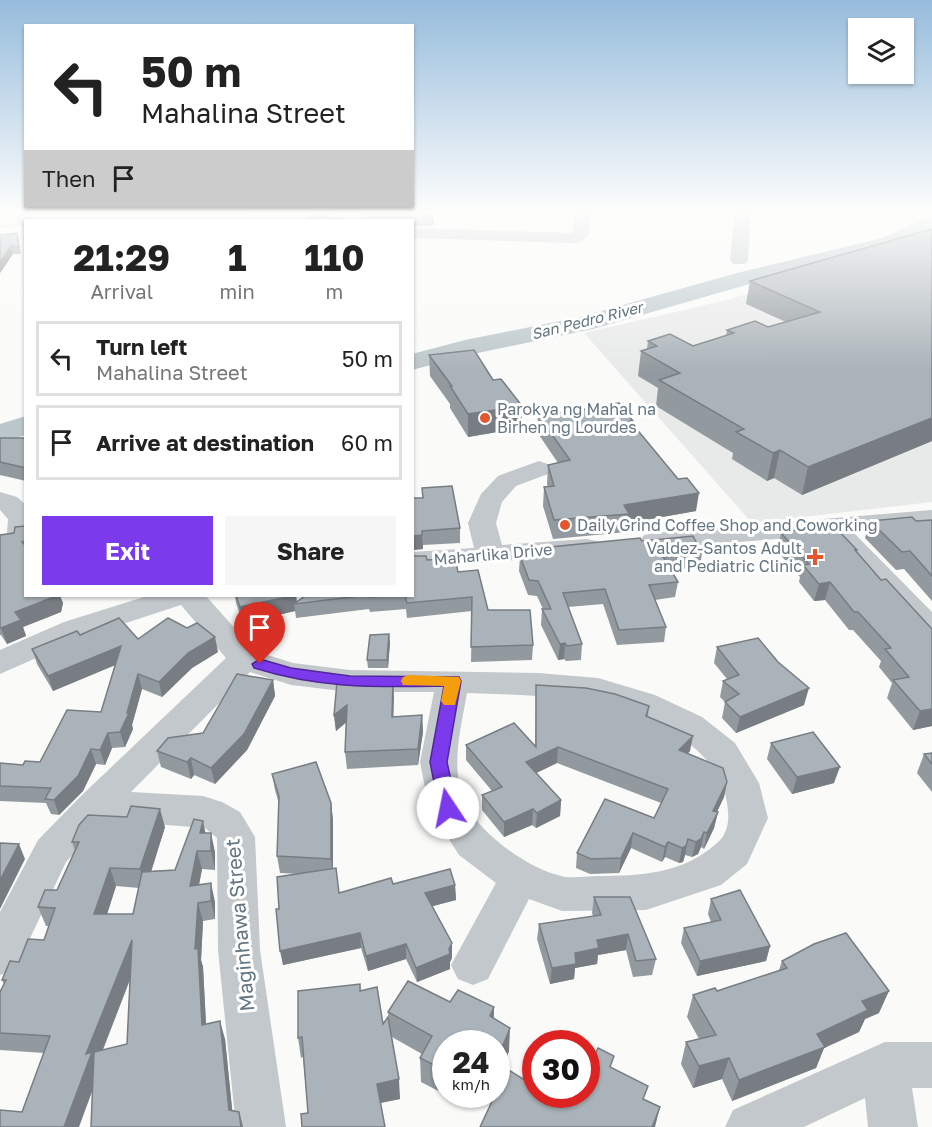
<!DOCTYPE html>
<html lang="en">
<head>
<meta charset="utf-8">
<style>
  :root { --surface:#fff; --page:#f6f6f6; --text:#222; --muted:#767676; --line:#e0e0e0; --accent:#7c3aed }
  body { margin:0; font-family:"Golos Text",sans-serif; background:var(--page); color:var(--text); height:100vh; display:flex; flex-direction:column; font-size:22px; white-space:nowrap }
  * { box-sizing:border-box; margin:0 }
  p { font-size:20px; color:var(--muted) }
  .icon { flex:none; width:33px; height:33px; fill:none; stroke:currentColor; stroke-width:2; stroke-linecap:round; stroke-linejoin:round }
  .map { position:relative; flex:1; overflow:hidden }
  .details { position:absolute; left:24px; top:219px; width:390px; height:378px; display:flex; flex-direction:column; background:var(--surface); border-radius:0px; box-shadow:0 2px 4px #0004 }
  .details>* { flex:none }
  .guide { position:absolute; left:24px; top:24px; width:390px; height:183px; border-radius:0px; box-shadow:0 2px 4px #0004; background:#fff; color:var(--text); overflow:hidden }
  .controls { position:absolute; left:848px; top:18px; display:grid; gap:12px }
  .controls a { display:grid; place-items:center; width:66px; height:66px; border-radius:0px; background:var(--surface); box-shadow:0 2px 4px #0004; font-size:30px }
  .speed { position:absolute; left:432px; top:1030px; display:flex; gap:12px; font-size:30px; font-weight:700; text-align:center }
  .speed>* { display:grid; place-content:center; width:78px; height:78px; border-radius:50%; background:var(--surface); box-shadow:0 2px 4px #0004; line-height:1 }
  .speed small { font-size:15px; font-weight:400 }
  .speed .limit { border:9px solid #d22; background:#fff; color:#111 }
  .pin { position:absolute; display:grid; place-items:center; width:51px; height:51px; color:#fff; margin:-62px -26px; border-radius:50% 50% 50% 0; rotate:-45deg; box-shadow:0 0 6px #0007 }
  .pin .icon { rotate:45deg }
  .me { position:absolute; width:66px; margin:-33px; rotate:349deg; stroke-linejoin:round; filter:drop-shadow(0 0 4px #0008) }
  .turn { display:flex; align-items:center; gap:21px; height:126px; padding:0 18px; font-size:27px }
  .turn .icon { width:78px; height:78px; stroke-width:2.5 }
  .turn b { display:block; font-size:42px; line-height:51px }
  .then { display:flex; align-items:center; height:57px; padding:0 18px; background:#0003; gap:12px; font-size:22px }
  .eta { display:flex; justify-content:space-evenly; align-items:center; height:102px; text-align:center }
  .eta b { font-size:36px; font-weight:700; line-height:42px }
  .cta { display:flex; gap:12px; margin-top:auto; padding:12px 18px }
  .cta a { flex:1; height:69px; border-radius:0px; background:var(--accent); color:#fff; font-size:24px; font-weight:700; line-height:69px; text-align:center }
  .cta a+a { background:var(--page); color:var(--text) }
  ul { padding:0; list-style:none }
  li { display:flex; align-items:center; gap:18px; height:75px; margin:0 12px 9px; padding:0 6px; border:3px solid var(--line); border-radius:0px }
  li div { flex:1 }
  li b { display:block; font-size:22px }
  li em { font-style:normal }
  .map>svg:first-child { display:block }
  .built { fill:#e8e9e9 }
  .lines { fill:none; stroke-linecap:round; stroke-linejoin:round }
  .river { fill:#bbc7cb; fill-rule:evenodd }
  .major-casing { stroke:#b5babe; stroke-width:1 }
  .minor { fill:#c3c8cc; fill-rule:evenodd }
  .major { fill:#fff; fill-rule:evenodd }
  .wall { fill:#929a9f; fill-rule:evenodd }
  .shaded-wall { fill:#777d82 }
  .building { fill:#aab3b9; stroke:#777d82; stroke-width:1.5 }
  .route { fill:#7c3aed; stroke:#51269a; stroke-width:1.5 }
  .slow { fill:#f59e0b }
  .poi-dot { fill:#e4572e; stroke:#fff; stroke-width:2 }
  .labels { text-anchor:middle; stroke-width:6; stroke-linejoin:round; paint-order:stroke }
  .far-water-label { font-size:15px; font-style:italic; fill:#60757c; stroke:#fff }
  .poi-label { font-size:16px; fill:#657683; stroke:#fff; text-anchor:start }
  .street-label { font-size:16px; fill:#657683; stroke:#fff }
  .near-street-label { font-size:20px; fill:#657683; stroke:#fff }
</style>
</head>
<body>
<div class="map">
<svg width="932" height="1127" viewBox="0 0 932 1127">
  <rect width="100%" height="100%" fill="#fafaf8"/>
  <!-- built -->
  <polygon class="built" points="932,237 932,502 752,523 584,333 727,300"/>
  <g class="lines">
    <!-- river -->
    <g class="river">
      <polygon points="932,216 932,230 896,247 753,283 593,329 468,355 412,370 412,354 465,340 580,317 737,273 882,238"/>
      <polygon points="26,416 26,435 0,443 0,424"/>
    </g>
    <!-- major casing -->
    <g class="major-casing">
      <g id="major">
        <path d="M149,213H216L213,217C186,224 151,223 124,220L126,216Z"/>
        <polygon points="26,225 26,237 0,240 0,228"/>
      </g>
    </g>
    <!-- minor -->
    <g class="minor">
      <polygon points="19,213 36,213 32,220 26,220 26,236 23,237 15,232"/>
      <polygon points="316,213 334,213 326,220 308,220"/>
      <polygon points="575,213 591,213 589,234 581,242 575,243 412,238 412,228 572,233"/>
      <polygon points="735,213 751,213 748,260 745,264 733,264 730,260"/>
      <polygon points="539,461 548,464 552,469 548,474 516,486 502,502 496,523 502,545 587,539 597,541 601,547 597,553 412,569 412,552 474,548 468,523 481,494 498,476"/>
      <polygon points="0,492 17,497 26,505 26,540 11,539 7,533 8,519 0,510"/>
      <polygon points="932,510 932,526 854,533 932,612 932,640 921,637 825,535 654,549 644,547 640,541 644,535 654,533"/>
      <path d="M147,596H206L255,651L293,663L350,670L539,673L598,678L655,695L702,717L735,743L759,783L768,818L747,864L721,885L646,910L562,911L529,899L488,979L473,985L458,979L451,965L496,883L459,855L429,808L420,762L434,692H350L291,685L250,672L131,792L203,796L222,802L240,812L255,837L260,950L286,1127H236L218,950L217,838L205,828L104,820L66,862L15,970L0,975V912L38,840L82,795L226,658L181,605L86,636L0,674V650L64,622ZM467,693C545,696 629,694 692,746C707,759 721,773 725,793C729,811 732,830 717,843C683,874 640,876 598,876C586,876 572,879 561,876C529,869 480,834 466,804C449,769 461,729 467,693Z"/>
      <polygon points="885,1042 932,1042 932,1088 912,1088 918,1127 868,1127 865,1098 804,1127 725,1127 733,1110"/>
    </g>
    <!-- major -->
    <use href="#major" class="major"/>
  </g>
  <!-- wall -->
  <g class="wall">
    <polygon points="433,215 434,224 431,226 412,226 412,220 358,220"/>
    <polygon points="932,229 932,441 802,495 774,478 767,481 732,459 733,453 656,406 658,388 638,376 641,351 647,349 648,341 693,346 726,336 727,330 768,327 786,322 746,304 750,281"/>
    <polygon points="0,235 18,240 21,254 13,254 0,273"/>
    <polygon points="429,355 493,380 522,406 521,428 468,437 450,408 450,404 430,376"/>
    <polygon points="594,406 633,421 633,424 696,511 628,523 627,532 553,539 543,506 544,487 548,487 547,484 548,465 558,463 537,432 538,415 594,408"/>
    <polygon points="0,438 26,438 26,481 0,475"/>
    <polygon points="422,488 460,528 460,543 423,545 423,549 412,550 422,498"/>
    <polygon points="932,520 932,601 904,569 896,570 865,538 870,521 916,521"/>
    <polygon points="781,533 857,552 881,580 932,629 932,726 913,730 887,698 892,683 879,667 881,661 853,630 849,630 825,600 814,601 799,582 800,577 777,551"/>
    <polygon points="0,535 26,596 60,596 63,603 61,612 23,627 26,636 7,644 1,635 0,635"/>
    <polygon points="642,541 702,553 700,567 671,570 678,582 675,597 655,600 666,627 664,642 617,645 603,604 568,607 582,644 581,660 566,661 564,659 558,660 541,625 542,609 543,609 537,596 528,595 519,571 520,556 549,554 550,547"/>
    <polygon points="427,560 458,572 488,610 533,645 532,660 471,662 472,611 407,618 406,609 370,612 369,609 296,618 295,611 243,623 236,603 235,596 296,596 297,602 305,596 412,596"/>
    <polygon points="80,635 138,639 218,652 192,668 162,697 142,689 132,725 133,729 125,747 112,748 105,765 96,764 83,791 59,815 51,814 46,803 0,801 0,763 23,765 40,762 101,712 115,665 53,691 37,664 32,649"/>
    <polygon points="390,642 388,668 368,668 367,660"/>
    <polygon points="717,647 804,705 736,733 722,718 725,702 720,697 723,681 727,679 714,663"/>
    <polygon points="273,680 275,696 247,750 215,784 194,775 191,779 161,767 157,751 203,733"/>
    <polygon points="384,681 393,681 393,717 422,715 423,732 418,765 347,769 345,752 346,722 336,731 334,715"/>
    <polygon points="536,685 649,706 648,717 690,751 687,754 727,782 724,797 717,812 718,812 714,828 704,849 701,847 698,854 692,857 685,855 683,862 679,863 665,857 662,862 631,848 619,873 590,874 576,868 577,853 654,818 661,803 557,763 536,773 561,800 560,816 536,828 532,825 504,837 482,810 482,795 492,791 466,760 466,745 535,746"/>
    <polygon points="771,743 834,783 792,794 767,759"/>
    <polygon points="932,753 932,792 917,773 924,754"/>
    <polygon points="272,774 331,803 333,820 333,868 339,893 393,884 455,885 456,900 432,906 452,943 452,958 450,962 450,969 417,982 406,959 368,971 361,948 283,965 279,909 299,874 280,873 277,856 279,804 275,790"/>
    <path d="M165,827L151,871L175,870L205,833L215,852V870L202,869L199,885L215,902V919L203,921L201,960L203,967L206,1024L225,1039L232,1110L239,1112L243,1127H91L93,1089L22,1112L44,1053L0,1050V992L4,984L2,980L19,962L44,940L49,926H46L38,907L57,890L75,851L72,842ZM116,886L139,888L133,914H107ZM130,980L127,1044L103,1050Z"/>
    <polygon points="594,897 656,959 652,975 633,977 626,950 598,955 597,964 575,968 574,979 550,984 537,939 539,924 593,916 592,913"/>
    <polygon points="711,899 770,946 766,961 697,976 681,943 684,928 711,922 708,914"/>
    <polygon points="782,961 879,1013 865,1019 859,1032 824,1048 816,1068 732,1101 722,1079 693,1088 681,1064 686,1042 699,1039 687,1017 693,995 717,991 779,970"/>
    <polygon points="360,984 361,991 383,1024 389,1023 388,1012 450,1002 494,1007 494,1018 509,1051 496,1084 496,1044 446,1044 446,1095 421,1082 420,1058 422,1054 392,1037 400,1099 381,1103 308,1113 303,1057 301,1058 298,1038"/>
    <polygon points="446,1095 460,1095 458,1101"/>
  </g>
  <!-- shaded-wall -->
  <g class="shaded-wall">
    <polygon points="433,215 434,224 431,226 431,218"/>
    <polygon points="11,246 13,254 0,273 0,263"/>
    <polygon points="522,406 521,428 468,437 468,414"/>
    <polygon points="932,418 932,441 802,495 808,467"/>
    <polygon points="780,450 774,478 767,481 773,453"/>
    <polygon points="699,493 696,511 628,523 629,514 624,505"/>
    <polygon points="422,535 423,549 412,550 412,536"/>
    <polygon points="830,582 825,600 814,601 819,584"/>
    <polygon points="56,596 60,596 63,603 61,612 23,627 26,636 7,644 1,628 15,612"/>
    <polygon points="291,596 296,596 297,603 294,604 295,611 243,623 240,607"/>
    <polygon points="389,634 390,642 388,668 387,660"/>
    <polygon points="215,637 218,652 192,668 162,697 159,682 188,653"/>
    <polygon points="565,643 564,659 558,660 560,644"/>
    <polygon points="121,646 125,661 53,691 48,676"/>
    <polygon points="138,674 142,689 132,725 133,729 125,747 120,732 127,713"/>
    <polygon points="273,680 275,696 247,750 215,784 211,768"/>
    <polygon points="393,681 394,697 393,733 392,717"/>
    <polygon points="809,688 804,705 736,733 740,717"/>
    <polygon points="347,705 348,721 336,731 334,715"/>
    <polygon points="932,709 932,726 913,730 920,711"/>
    <polygon points="422,715 423,732 418,765 418,749"/>
    <polygon points="108,733 112,748 105,765 100,750"/>
    <polygon points="693,736 690,751 676,766 679,750"/>
    <polygon points="558,747 557,763 526,778 526,762"/>
    <polygon points="91,749 96,764 83,791 59,815 54,800"/>
    <polygon points="191,758 194,775 191,779 187,762"/>
    <polygon points="840,767 834,783 792,794 797,777"/>
    <polygon points="727,782 724,797 710,826 713,811"/>
    <polygon points="561,800 560,816 536,828 537,813"/>
    <polygon points="331,803 333,820 333,875 331,859"/>
    <polygon points="160,809 165,827 146,888 140,869"/>
    <polygon points="533,809 532,825 504,837 504,822"/>
    <polygon points="718,812 714,828 704,849 707,833"/>
    <polygon points="203,821 207,840 200,833"/>
    <polygon points="704,832 701,847 698,854 692,857 696,842"/>
    <polygon points="211,833 215,852 215,870 211,851"/>
    <polygon points="633,833 631,848 619,873 621,858"/>
    <polygon points="688,839 685,855 683,862 679,863 682,848"/>
    <polygon points="668,842 665,857 662,862 665,847"/>
    <polygon points="19,844 25,859 0,909 0,880"/>
    <polygon points="197,851 202,869 195,905 190,886"/>
    <polygon points="110,868 116,886 101,933 94,914"/>
    <polygon points="211,883 215,902 215,919 211,901"/>
    <polygon points="455,885 456,900 426,908 425,893"/>
    <polygon points="198,903 203,921 201,960 203,967 207,1043 202,1025 195,949"/>
    <polygon points="360,933 361,948 283,965 280,951"/>
    <polygon points="628,934 626,950 598,955 597,964 575,968 574,979 550,984 552,968 575,953 597,940"/>
    <polygon points="132,940 138,958 97,1064 100,1070 79,1127 64,1127 86,1054"/>
    <polygon points="452,943 452,958 450,962 450,969 417,982 416,968 449,949"/>
    <polygon points="406,944 406,959 368,971 366,956"/>
    <polygon points="770,946 766,961 697,976 700,961"/>
    <polygon points="889,991 879,1013 865,1019 859,1032 824,1048 816,1068 732,1101 739,1080 817,1034 862,1001"/>
    <polygon points="494,1007 493,1031 490,1016"/>
    <polygon points="220,1021 225,1039 234,1127 229,1110"/>
    <polygon points="510,1028 509,1051 496,1084 496,1062"/>
    <polygon points="729,1058 722,1079 693,1088 699,1066"/>
    <polygon points="399,1079 400,1099 379,1103 377,1084"/>
    <polygon points="660,1107 655,1127 652,1127"/>
    <polygon points="239,1112 243,1127 241,1127"/>
  </g>
  <!-- building -->
  <g class="building">
    <polygon points="366,213 432,213 433,215 431,218 412,217 410,220 358,220"/>
    <polygon points="317,215 348,220 306,220"/>
    <polygon points="932,229 932,418 808,467 780,450 773,453 736,432 744,429 659,380 680,373 641,351 657,346 648,341 670,334 693,346 734,333 727,330 755,321 768,327 820,312 750,281"/>
    <polygon points="17,233 19,247 11,246 0,263 0,235"/>
    <polygon points="474,350 493,380 501,379 522,406 468,414 450,386 452,386 429,355"/>
    <polygon points="619,403 633,421 630,421 678,479 687,478 699,493 624,505 629,514 554,520 544,487 554,486 548,465 570,460 538,415 595,408 594,406"/>
    <polygon points="0,438 26,438 26,468 0,462"/>
    <polygon points="452,486 460,528 422,531 422,535 412,536 412,498 423,498 422,488"/>
    <polygon points="912,517 916,521 932,520 932,576 910,551 902,552 870,521"/>
    <polygon points="832,524 857,550 855,550 881,580 886,579 932,629 932,709 920,711 893,680 909,677 885,649 891,648 858,612 854,612 830,582 819,584 803,565 809,564 781,533"/>
    <polygon points="26,526 26,541 22,542 26,546 26,596 56,596 15,612 21,620 1,628 0,627 0,535 14,533 15,527"/>
    <polygon points="693,536 702,553 663,557 678,582 649,585 666,627 619,630 605,589 563,593 582,644 567,646 565,643 560,644 542,609 551,609 538,581 529,580 520,556 552,554 550,547 640,538 642,541"/>
    <polygon points="412,556 426,556 427,560 455,558 458,572 478,570 488,610 530,610 533,645 471,647 472,597 407,603 405,596 412,596"/>
    <polygon points="236,596 291,596 240,607"/>
    <polygon points="305,596 360,596 294,604"/>
    <polygon points="369,596 388,596 369,597"/>
    <polygon points="119,618 138,639 168,618 187,628 197,623 215,637 188,653 159,682 138,674 127,713 129,713 120,732 108,733 100,750 91,749 78,776 54,800 45,799 51,788 0,786 0,763 23,765 25,761 40,762 67,710 101,712 121,646 48,676 32,649 77,631 80,635"/>
    <polygon points="389,634 387,660 367,660 370,635"/>
    <polygon points="758,638 778,662 809,688 740,717 725,702 739,694 723,681 739,675 717,647"/>
    <polygon points="237,674 273,680 244,734 211,768 191,758 187,762 157,751 168,738 203,733"/>
    <polygon points="364,678 384,678 384,681 393,681 392,717 422,715 418,749 345,752 347,705 334,715 337,682 363,681"/>
    <polygon points="536,685 586,688 615,694 649,706 646,716 693,736 679,750 723,768 727,782 713,811 718,812 707,833 704,832 701,839 696,842 688,839 686,846 682,848 668,842 665,847 633,833 621,858 591,859 577,853 605,799 654,818 668,789 558,747 526,762 561,800 537,813 533,809 504,822 482,795 502,787 466,745 514,723 536,747"/>
    <polygon points="813,732 840,767 797,777 771,743"/>
    <polygon points="932,753 932,764 924,754"/>
    <polygon points="316,762 331,803 331,859 277,856 279,796 272,774"/>
    <polygon points="131,806 160,809 140,869 110,868 94,914 133,914 142,872 175,870 194,819 203,821 200,833 211,833 211,851 197,851 190,886 211,883 211,901 198,903 195,949 198,948 202,1025 220,1021 229,1110 239,1112 241,1127 91,1127 94,1052 127,1044 132,940 86,1054 92,1052 64,1127 0,1127 0,1110 22,1112 50,1036 0,1033 0,992 6,980 2,980 10,961 19,962 28,939 44,940 55,908 38,907 45,890 57,890 79,842 72,842 79,825 88,815 127,817"/>
    <polygon points="0,843 19,844 0,880"/>
    <polygon points="336,868 339,893 391,878 393,884 450,869 455,885 425,893 452,943 449,949 450,954 416,968 406,944 366,956 360,933 280,951 276,909 279,909 277,877"/>
    <polygon points="740,890 770,946 700,961 684,928 721,920 711,899"/>
    <polygon points="594,897 630,897 656,959 636,961 628,934 597,940 599,948 575,953 576,964 552,968 539,924 601,915"/>
    <polygon points="846,933 889,991 862,1001 868,1010 817,1034 825,1047 739,1080 729,1058 699,1066 686,1042 716,1035 693,995 715,988 717,991 787,968 782,961 814,944"/>
    <polygon points="408,981 450,1002 458,990 494,1007 490,1016 510,1028 496,1062 496,1044 446,1044 446,1071 420,1058 432,1036 388,1012"/>
    <polygon points="360,984 360,991 377,987 383,1024 388,1017 399,1079 377,1084 385,1127 302,1127 301,1114 308,1113 302,1037 298,1038 298,991"/>
    <polygon points="598,1048 614,1056 610,1067 648,1086 643,1099 660,1107 652,1127 480,1127 495,1095 496,1095 496,1091 507,1069 536,1087 536,1095 586,1095 586,1074"/>
  </g>
  <!-- sky -->
  <linearGradient id="sky" x2="0" y2="1"><stop stop-color="#96bcdc"/><stop offset="0.57" stop-color="#fdfdfc"/><stop offset="1" stop-color="#fdfdfc" stop-opacity="0"/></linearGradient>
  <rect width="932" height="371" fill="url(#sky)"/>
  <!-- route -->
  <path class="route" d="M260,659L291,668L350,676L459,677L461,681L447,762L457,808L454,813L448,815L441,813L439,808L430,762L444,686C375,687 321,689 254,668L252,664Z"/>
  <!-- slow -->
  <polygon class="slow" points="409,675 459,677 461,681 455,705 444,705 441,701 444,686 403,685 401,681 403,677"/>
  <!-- markers -->
  <g class="poi-dot">
    <circle cx="485" cy="418" r="6"/>
    <circle cx="565" cy="525" r="6"/>
    <path d="M812 548h6v6h6v6h-6v6h-6v-6h-6v-6h6z"/>
  </g>
  <g class="labels">
    <!-- far-water labels -->
    <g class="far-water-label">
      <text transform="translate(587 321) rotate(-14)" y="5">San Pedro River</text>
    </g>
    <!-- poi labels -->
    <g class="poi-label">
      <text x="497" y="415">Parokya ng Mahal na<tspan x="497" dy="18">Birhen ng Lourdes</tspan></text>
      <text x="577" y="531">Daily Grind Coffee Shop and Coworking</text>
      <text x="802" y="554" text-anchor="end">Valdez-Santos Adult<tspan x="802" dy="18">and Pediatric Clinic</tspan></text>
    </g>
    <!-- street labels -->
    <g class="street-label">
      <text transform="translate(493 554) rotate(-5)" y="6">Maharlika Drive</text>
    </g>
    <!-- near-street labels -->
    <g class="near-street-label">
      <text transform="translate(240 925) rotate(-95)" y="7">Maginhawa Street</text>
    </g>
  </g>
</svg>
<div class="controls">
<a><svg class="icon" aria-label="layers" viewBox="0 0 24 24"><path d="M12 4l9 5-9 5-9-5zM3 14l9 5 9-5"/></svg></a>
</div>
<div class="speed"><div>24<small>km/h</small></div><div class="limit">30</div></div>
<div class="pin" style="left:260px;top:664px;background:#d93025"><svg class="icon" aria-label="arrive" viewBox="0 0 24 24"><path d="M6 21V4h12l-3 4 3 4H6"/></svg></div>
<svg class="me" style="left:448px;top:808px" viewBox="-20 -20 40 40"><circle r="19" fill="#fff"/><path d="M0-13L10 11 0 6-10 11z" fill="#7c3aed"/></svg>
<div class="guide">
<div class="turn"><svg class="icon" aria-label="left" viewBox="0 0 24 24"><path d="M17 20v-9H6M10 6l-5 5 5 5"/></svg><div><b>50 m</b>Mahalina Street</div></div>
<div class="then">Then<svg class="icon" aria-label="arrive" viewBox="0 0 24 24"><path d="M6 21V4h12l-3 4 3 4H6"/></svg></div>
</div>
<section class="details">
<div class="eta">
<div><b>21:29</b><p>Arrival</p></div>
<div><b>1</b><p>min</p></div>
<div><b>110</b><p>m</p></div>
</div>
<ul>
<li><svg class="icon" aria-label="left" viewBox="0 0 24 24"><path d="M17 20v-9H6M10 6l-5 5 5 5"/></svg><div><b>Turn left</b><p>Mahalina Street</p></div><em>50 m</em></li>
<li><svg class="icon" aria-label="arrive" viewBox="0 0 24 24"><path d="M6 21V4h12l-3 4 3 4H6"/></svg><div><b>Arrive at destination</b></div><em>60 m</em></li>
</ul>
<div class="cta"><a>Exit</a><a>Share</a></div>
</section>
</div>
</body>
</html>
